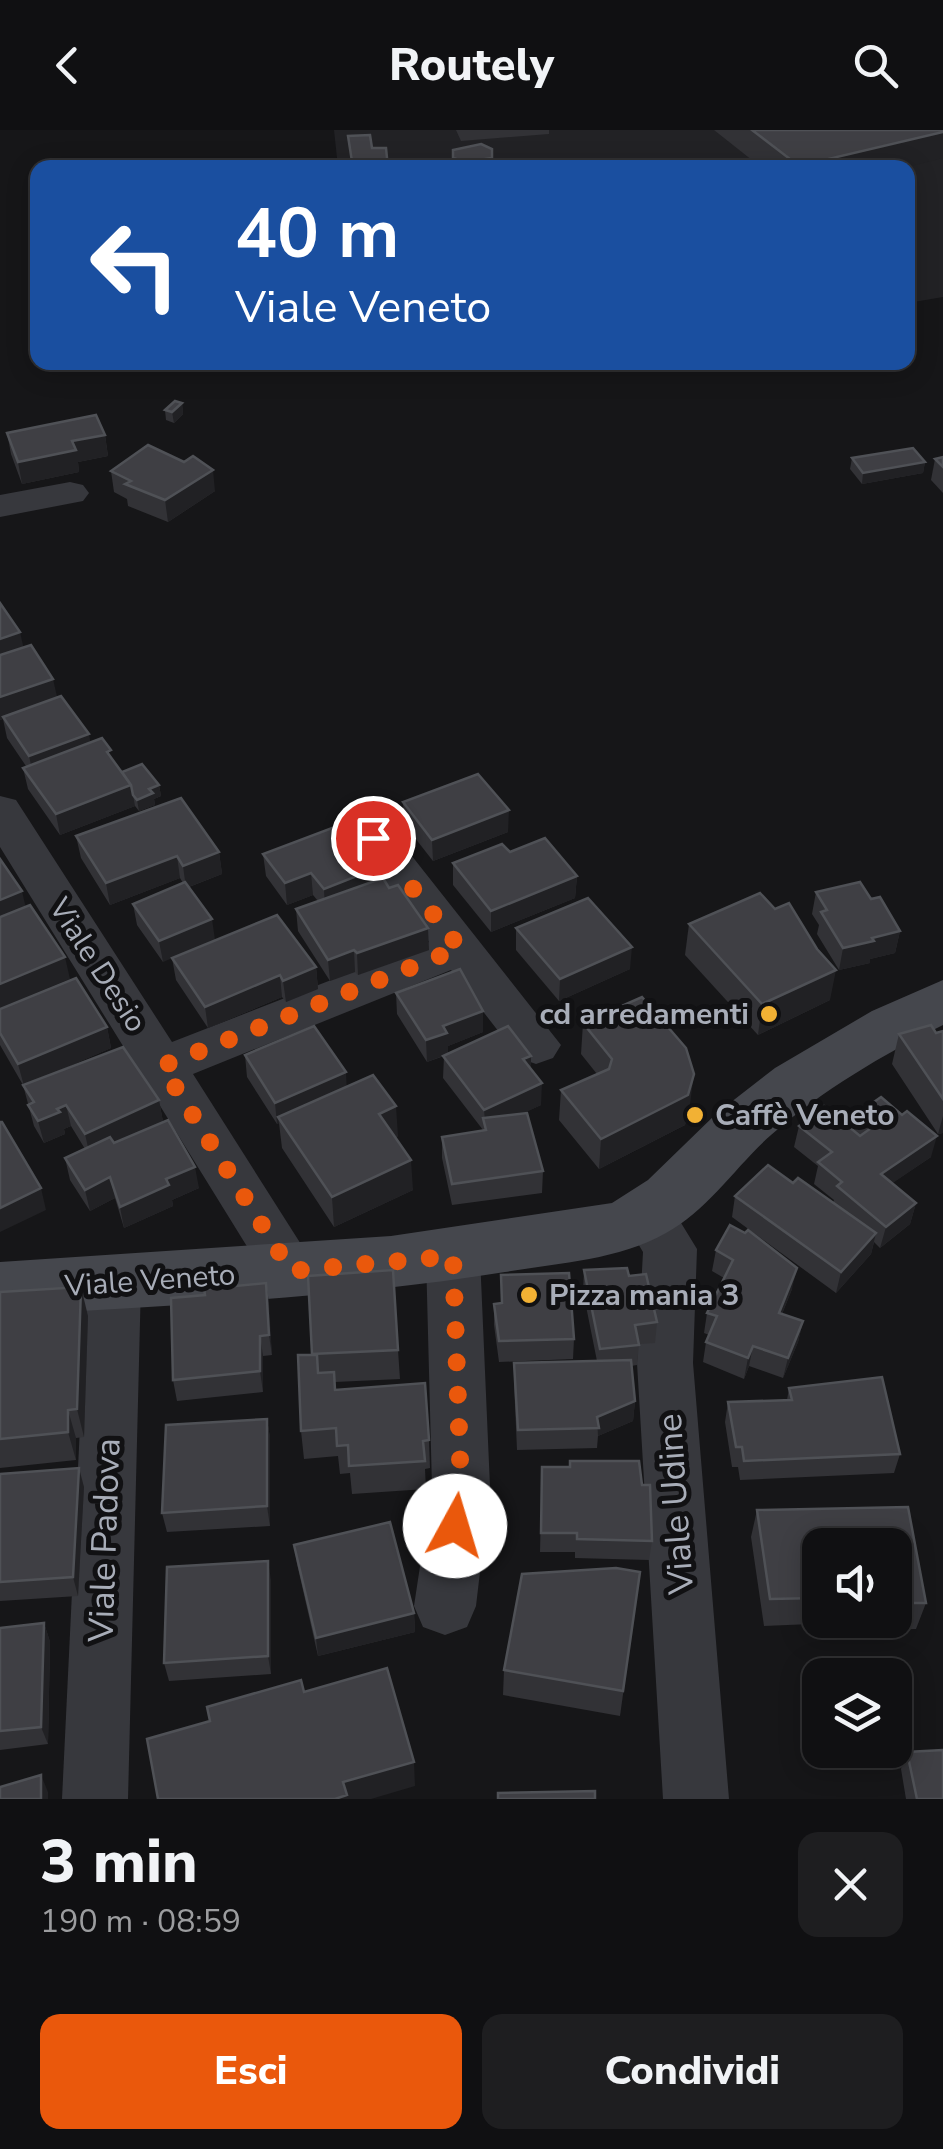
<!DOCTYPE html>
<html lang="it">
<head>
<meta charset="utf-8">
<style>
  :root { --surface:#101012; --page:#1e1e20; --text:#f1f3f6; --muted:#9c9d9f; --line:#303032; --accent:#ea580c }
  body { margin:0; font-family:"Nunito Sans",sans-serif; background:var(--page); color:var(--text); height:100vh; display:flex; flex-direction:column; font-size:38px; white-space:nowrap }
  * { box-sizing:border-box; margin:0 }
  p { font-size:32px; color:var(--muted) }
  .icon { flex:none; width:55px; height:55px; fill:none; stroke:currentColor; stroke-width:2; stroke-linecap:round; stroke-linejoin:round }
  .map { position:relative; height:1669px; overflow:hidden }
  .sheet { display:flex; flex-direction:column; background:var(--surface); flex:1 }
  .sheet>* { flex:none }
  .banner { position:absolute; left:30px; top:30px; width:885px; height:210px; border-radius:20px; box-shadow:0 5px 25px #0003,0 0 0 2px var(--line); background:#1a4fa0; color:#fff; overflow:hidden }
  .buttons { position:absolute; left:802px; top:1398px; display:grid; gap:20px }
  .buttons a { display:grid; place-items:center; width:110px; height:110px; border-radius:20px; background:var(--surface); box-shadow:0 5px 25px #0003,0 0 0 2px var(--line); font-size:50px }
  .pin { position:absolute; display:grid; place-items:center; width:85px; height:85px; color:#fff; margin:-42px; border:5px solid #fff; border-radius:50%; box-shadow:0 2px 10px #0007 }
  .me { position:absolute; width:110px; margin:-55px; rotate:6deg; stroke-linejoin:round; filter:drop-shadow(0 0 8px #0008) }
  .turn { display:flex; align-items:center; gap:35px; height:210px; padding:0 40px; font-size:45px }
  .turn .icon { width:130px; height:130px; stroke-width:2.5 }
  .turn b { display:block; font-size:70px; line-height:85px }
  .round { display:grid; place-items:center; flex:none; width:105px; height:105px; border-radius:20px; background:var(--page) }
  .overview { display:flex; align-items:center; justify-content:space-between; height:170px; padding:0 40px }
  h1 { font-size:60px; font-weight:800; line-height:75px }
  .cta { display:flex; gap:20px; margin-top:auto; padding:20px 40px }
  .cta a { flex:1; height:115px; border-radius:20px; background:var(--accent); color:#fff; font-size:40px; font-weight:800; line-height:115px; text-align:center }
  .cta a+a { background:var(--page); color:var(--text) }
  header { display:flex; justify-content:space-between; align-items:center; height:130px; padding:0 40px; background:var(--surface); font-size:45px; font-weight:800 }
  .map>svg:first-child { display:block }
  .built { fill:#222225 }
  .lines { fill:none; stroke-linecap:round; stroke-linejoin:round }
  .street { fill:#37383d; fill-rule:evenodd }
  .secondary { fill:#45474d; fill-rule:evenodd }
  .wall { fill:#323236; fill-rule:evenodd }
  .shaded-wall { fill:#212124 }
  .building { fill:#3f3f44; stroke:#4f5156; stroke-width:2.5 }
  .route { stroke:#ea580c; stroke-width:18; stroke-dasharray:0 32.4 }
  .poi-dot { fill:#f2b134; stroke:#111113; stroke-width:4 }
  .labels { text-anchor:middle; stroke-width:10; stroke-linejoin:round; paint-order:stroke }
  .street-label { font-size:30px; fill:#a8adb8; stroke:#111113 }
  .poi-label { font-size:30px; font-weight:bold; fill:#a8adb8; stroke:#111113; text-anchor:start }
  .near-street-label { font-size:35px; fill:#a8adb8; stroke:#111113 }
</style>
</head>
<body>
<header><svg class="icon" aria-label="back" viewBox="0 0 24 24"><path d="M15 5l-7 7 7 7"/></svg>Routely<svg class="icon" aria-label="search" viewBox="0 0 24 24"><circle cx="10" cy="10" r="6"/><path d="M15 15l6 6"/></svg></header>
<div class="map">
<svg width="943" height="1669" viewBox="0 0 943 1669">
  <rect width="100%" height="100%" fill="#161618"/>
  <!-- built -->
  <polygon class="built" points="334,0 943,0 943,167 908,173 908,38 338,37"/>
  <g class="lines">
    <!-- street -->
    <g class="street">
      <polygon points="70,352 83,355 89,363 83,371 0,387 0,365"/>
      <polygon points="0,666 16,670 172,912 429,812 351,708 357,697 373,693 389,697 561,915 553,928 536,934 519,928 451,840 193,944 318,1141 310,1157 291,1164 272,1157 0,717"/>
      <polygon points="648,1063 667,1070 697,1119 693,1233 729,1669 663,1669 637,1233 643,1122 621,1085 629,1070"/>
      <polygon points="453,1104 472,1110 480,1126 490,1357 476,1476 467,1497 445,1505 423,1497 414,1476 432,1357 426,1126 434,1110"/>
      <polygon points="114,1129 133,1136 141,1152 128,1669 62,1669 87,1152 95,1136"/>
    </g>
    <!-- secondary -->
    <path class="secondary" d="M943,850V895C882,925 823,960 771,1005C736,1036 708,1080 666,1103C618,1130 559,1133 505,1142C338,1169 169,1175 0,1186V1132L391,1106L612,1073L648,1050L717,983L775,938L872,881Z"/>
  </g>
  <!-- wall -->
  <g class="wall">
    <polygon points="456,0 549,0 549,4 461,11"/>
    <polygon points="714,0 943,0 904,38 762,38"/>
    <polygon points="492,19 492,38 453,38 453,20"/>
    <polygon points="182,273 183,284 174,293 166,290 165,280"/>
    <polygon points="7,303 105,305 108,326 78,332 79,342 22,354 11,324"/>
    <polygon points="943,327 943,363 931,350 935,329"/>
    <polygon points="852,328 925,332 923,343 862,354 850,339"/>
    <polygon points="184,332 215,361 168,392 128,376 127,369 114,362 111,341"/>
    <polygon points="0,473 23,518 57,567 90,613 113,631 122,642 159,655 161,666 154,669 155,675 139,681 135,676 60,705 28,659 23,638 26,636 7,608 3,589 0,590"/>
    <polygon points="403,672 508,702 433,731 404,694"/>
    <polygon points="76,706 219,722 222,744 189,757 163,832 137,795 133,774 183,753 180,748 110,775 81,728"/>
    <polygon points="263,724 381,749 429,820 358,845 355,842 330,851 298,801 296,779 318,771 313,765 287,775 266,746"/>
    <polygon points="453,733 577,746 575,768 491,802 453,755"/>
    <polygon points="816,762 871,769 900,801 895,823 870,829 870,833 839,840 817,804 819,795 812,784"/>
    <polygon points="689,794 830,870 758,905 685,825"/>
    <polygon points="516,798 630,839 559,871 516,820"/>
    <polygon points="172,828 316,837 318,859 286,872 282,867 208,898 176,850"/>
    <polygon points="396,863 483,902 448,916 448,924 531,939 541,975 523,983 543,1041 542,1063 452,1075 442,1028 442,1007 483,1000 443,948 444,926 427,932 397,884"/>
    <polygon points="0,879 107,897 111,918 46,946 159,970 163,992 199,1058 172,1070 173,1076 124,1098 115,1068 90,1081 70,1050 65,1028 85,1019 71,996 64,999 65,1004 44,1013 34,996 23,955 0,915"/>
    <polygon points="583,893 690,974 685,995 599,1039 559,990 561,960 597,944 581,924"/>
    <polygon points="943,901 943,1003 938,1004 892,934 899,904 936,903"/>
    <polygon points="245,925 347,957 398,1006 395,1008 413,1060 334,1097 282,1018 279,993 277,994 247,947"/>
    <polygon points="858,983 931,1027 892,1053 916,1073 910,1094 880,1118 874,1112 871,1124 836,1163 732,1087 735,1066 793,1053 833,1073 834,1070 814,1054 818,1036 794,1017 799,996 854,1001"/>
    <polygon points="716,1120 792,1159 782,1184 803,1191 798,1212 783,1248 749,1236 744,1249 703,1232 706,1212 709,1205 704,1203 707,1183 724,1148 712,1141"/>
    <polygon points="584,1140 629,1146 657,1192 655,1213 639,1214 637,1235 631,1236 635,1271 633,1291 598,1306 597,1318 517,1320 514,1253 514,1233 597,1231 583,1161"/>
    <polygon points="501,1145 574,1209 573,1229 499,1232 494,1195 494,1174 501,1173"/>
    <polygon points="266,1153 272,1225 263,1226 263,1262 177,1271 173,1250 205,1165"/>
    <polygon points="0,1162 88,1186 84,1307 76,1308 76,1330 0,1338"/>
    <polygon points="398,1220 400,1249 335,1252 336,1260 429,1310 430,1338 425,1339 426,1359 352,1364 350,1343 340,1344 338,1326 304,1329 301,1301 298,1225"/>
    <polygon points="789,1258 900,1324 894,1343 740,1350 738,1337 732,1337 725,1292 728,1272 787,1270"/>
    <polygon points="267,1289 270,1308 270,1396 167,1402 162,1383"/>
    <polygon points="542,1337 652,1411 649,1430 575,1428 575,1422 540,1422"/>
    <polygon points="0,1344 84,1357 78,1466 0,1471"/>
    <path d="M908,1377L926,1473L916,1499L813,1501L811,1494L764,1496L751,1407L757,1380ZM820,1415H895V1490H820Z"/>
    <polygon points="294,1415 414,1483 415,1502 318,1526 297,1434"/>
    <polygon points="640,1442 620,1586 503,1565 504,1540"/>
    <polygon points="271,1450 271,1544 169,1551 164,1533"/>
    <polygon points="44,1493 50,1512 48,1614 0,1620 0,1498"/>
    <polygon points="907,1622 943,1669 906,1669 901,1639"/>
  </g>
  <!-- shaded-wall -->
  <g class="shaded-wall">
    <polygon points="943,2 943,28 904,38 799,38 799,36"/>
    <polygon points="492,28 492,38 466,38 466,32"/>
    <polygon points="182,273 183,284 174,293 172,282"/>
    <polygon points="105,305 108,326 78,332 79,342 22,354 18,332 72,311"/>
    <polygon points="925,332 923,343 862,354 863,343"/>
    <polygon points="213,340 215,361 168,392 165,370"/>
    <polygon points="20,502 25,524 0,533 0,509"/>
    <polygon points="53,549 58,571 0,590 0,567"/>
    <polygon points="89,604 93,626 34,648 29,626"/>
    <polygon points="131,655 135,676 60,705 56,684"/>
    <polygon points="159,655 161,666 154,669 155,675 139,681 137,670 149,659"/>
    <polygon points="509,680 508,702 433,731 432,710"/>
    <polygon points="219,722 222,744 186,758 183,736"/>
    <polygon points="177,726 180,748 110,775 106,753"/>
    <polygon points="380,737 381,759 325,781 324,759"/>
    <polygon points="311,743 313,765 287,775 285,753"/>
    <polygon points="577,746 575,768 491,802 491,781"/>
    <polygon points="22,761 27,783 0,794 0,770"/>
    <polygon points="212,789 215,810 163,832 159,811"/>
    <polygon points="428,798 429,820 358,845 357,823"/>
    <polygon points="900,801 895,823 870,829 870,833 839,840 843,818 872,808"/>
    <polygon points="632,817 630,839 559,871 560,849"/>
    <polygon points="354,820 355,842 330,851 328,830"/>
    <polygon points="65,827 70,849 0,878 0,854"/>
    <polygon points="316,837 318,859 286,872 283,851"/>
    <polygon points="836,840 830,870 758,905 762,874"/>
    <polygon points="280,845 282,867 208,898 205,877"/>
    <polygon points="483,881 483,902 448,916 448,924 427,932 426,910 443,896"/>
    <polygon points="107,897 111,918 24,956 18,934"/>
    <polygon points="531,926 531,947 523,929"/>
    <polygon points="346,942 347,964 278,987 279,993 277,994 275,973"/>
    <polygon points="694,944 690,974 685,995 599,1039 601,1009"/>
    <polygon points="542,953 541,975 486,1001 484,980"/>
    <polygon points="159,970 163,992 90,1026 85,1004"/>
    <polygon points="66,975 71,996 64,999 65,1004 44,1013 38,991"/>
    <polygon points="396,976 398,1006 380,1015 379,984"/>
    <polygon points="943,986 943,1003 938,1004"/>
    <polygon points="937,1006 931,1027 875,1065 881,1044"/>
    <polygon points="411,1030 413,1060 334,1097 332,1067"/>
    <polygon points="195,1037 199,1058 172,1070 173,1076 124,1098 120,1077 166,1049"/>
    <polygon points="110,1047 115,1068 90,1081 85,1060"/>
    <polygon points="41,1058 46,1080 0,1102 0,1078"/>
    <polygon points="916,1073 910,1094 880,1118 886,1097"/>
    <polygon points="876,1103 871,1124 836,1163 841,1142"/>
    <polygon points="797,1138 792,1159 774,1203 779,1183"/>
    <polygon points="266,1153 269,1173 272,1225 269,1205"/>
    <polygon points="81,1157 88,1186 84,1307 77,1279"/>
    <polygon points="803,1191 798,1212 783,1248 788,1228"/>
    <polygon points="260,1206 263,1226 263,1262 260,1241"/>
    <polygon points="753,1216 749,1236 744,1249 748,1228"/>
    <polygon points="635,1271 633,1291 598,1306 597,1287"/>
    <polygon points="68,1280 76,1308 76,1330 68,1302"/>
    <polygon points="267,1289 270,1308 270,1396 267,1376"/>
    <polygon points="79,1338 84,1357 78,1466 73,1447"/>
    <polygon points="268,1431 271,1450 271,1544 268,1526"/>
    <polygon points="414,1483 415,1502 318,1526 316,1508"/>
    <polygon points="44,1493 50,1512 48,1614 41,1597"/>
    <polygon points="414,1632 415,1656 371,1669 335,1669 343,1652"/>
    <polygon points="41,1645 48,1662 48,1669 41,1669"/>
  </g>
  <!-- building -->
  <g class="building">
    <polygon points="752,0 943,0 943,2 799,36"/>
    <polygon points="370,5 372,18 386,18 388,38 353,38 348,6"/>
    <polygon points="481,14 492,19 492,28 466,32 453,28 453,20"/>
    <polygon points="175,271 182,273 172,282 165,280"/>
    <polygon points="96,285 105,305 72,311 76,320 18,332 7,303"/>
    <polygon points="148,315 184,332 193,326 213,340 165,370 125,354 131,351 111,341"/>
    <polygon points="913,318 925,332 863,343 852,328"/>
    <polygon points="943,327 943,337 935,329"/>
    <polygon points="0,473 20,502 0,509"/>
    <polygon points="31,515 53,549 0,567 0,525"/>
    <polygon points="61,566 89,604 29,626 3,587"/>
    <polygon points="102,608 111,620 107,622 131,655 56,684 23,638"/>
    <polygon points="142,634 159,655 149,659 153,663 137,670 133,665 131,655 122,642"/>
    <polygon points="478,644 509,680 432,710 403,672"/>
    <polygon points="181,668 219,722 183,736 177,726 106,753 76,706"/>
    <polygon points="348,692 380,737 324,759 311,743 285,753 263,724"/>
    <polygon points="545,708 577,746 491,781 453,733 502,714 510,722"/>
    <polygon points="0,729 22,761 0,770"/>
    <polygon points="383,748 389,758 398,755 428,798 357,823 354,820 328,830 296,779"/>
    <polygon points="185,752 212,789 159,811 133,774"/>
    <polygon points="860,752 871,769 880,767 900,801 872,808 874,811 843,818 821,782 827,780 816,762"/>
    <polygon points="760,763 775,779 789,773 817,819 836,840 762,874 689,794"/>
    <polygon points="588,768 632,817 560,849 516,798"/>
    <polygon points="30,775 65,827 0,854 0,787"/>
    <polygon points="277,785 316,837 283,851 280,845 205,877 172,828"/>
    <polygon points="460,839 483,881 443,896 447,903 426,910 396,863"/>
    <polygon points="76,848 107,897 18,934 0,903 0,879"/>
    <polygon points="642,867 686,918 694,944 688,965 601,1009 561,960 609,939 612,929 583,893"/>
    <polygon points="931,895 936,903 943,901 943,969 899,904"/>
    <polygon points="314,896 346,942 275,973 245,925"/>
    <polygon points="508,896 531,926 523,929 542,953 484,980 443,926"/>
    <polygon points="123,917 159,970 85,1004 66,975 57,979 60,982 38,991 28,975 34,972 23,955"/>
    <polygon points="373,945 396,976 379,984 411,1030 332,1067 278,987"/>
    <polygon points="881,967 902,985 907,981 937,1006 881,1044 916,1073 886,1097 837,1056 842,1052 818,1032 832,1022 799,996 824,976 860,1006 874,996 858,983"/>
    <polygon points="527,983 543,1041 452,1054 442,1007 486,1000 483,988"/>
    <polygon points="168,990 195,1037 166,1049 169,1055 120,1077 110,1047 85,1060 65,1028 110,1007 114,1013"/>
    <polygon points="0,992 2,992 41,1058 0,1078"/>
    <polygon points="768,1035 793,1053 798,1048 876,1103 841,1142 735,1066"/>
    <polygon points="730,1095 745,1103 748,1100 797,1138 779,1183 803,1191 788,1228 753,1216 748,1228 706,1212 717,1186 707,1183 733,1130 716,1120"/>
    <polygon points="627,1138 629,1146 646,1144 657,1192 635,1195 639,1215 600,1219 584,1140"/>
    <polygon points="393,1140 398,1220 312,1224 308,1146"/>
    <polygon points="569,1143 574,1209 499,1211 494,1174 502,1173 501,1145"/>
    <polygon points="266,1153 269,1205 260,1206 260,1241 173,1250 171,1168 205,1165 204,1159"/>
    <polygon points="81,1157 77,1279 68,1280 68,1302 0,1309 0,1162"/>
    <polygon points="298,1225 317,1225 318,1243 334,1242 335,1260 425,1253 429,1310 423,1311 425,1331 349,1336 348,1315 337,1316 336,1298 301,1301"/>
    <polygon points="631,1230 635,1271 597,1287 599,1298 518,1300 514,1233"/>
    <polygon points="882,1247 900,1324 744,1331 742,1317 736,1317 728,1272 792,1270 789,1258"/>
    <polygon points="267,1289 267,1376 162,1383 166,1295"/>
    <polygon points="570,1331 639,1331 642,1355 650,1355 652,1411 577,1409 577,1403 541,1403 542,1337 570,1337"/>
    <polygon points="79,1338 73,1447 0,1452 0,1344"/>
    <polygon points="908,1377 926,1473 895,1473 895,1415 820,1415 820,1474 819,1468 770,1469 757,1380"/>
    <polygon points="390,1392 414,1483 316,1508 294,1415"/>
    <polygon points="268,1431 268,1526 164,1533 167,1437"/>
    <polygon points="616,1438 640,1442 623,1561 504,1540 522,1444"/>
    <polygon points="44,1493 41,1597 0,1601 0,1498"/>
    <polygon points="387,1538 414,1632 343,1652 347,1665 335,1669 158,1669 147,1609 210,1591 207,1577 301,1550 304,1562"/>
    <polygon points="943,1620 943,1669 917,1669 907,1622"/>
    <polygon points="41,1645 41,1669 0,1669 0,1657"/>
    <polygon points="595,1661 595,1669 498,1669 498,1663"/>
  </g>
  <g class="lines">
    <!-- route -->
    <polyline class="route" points="373,708 460,818 162,936 291,1141 453,1126 461,1357 455,1396"/>
  </g>
  <!-- markers -->
  <g class="poi-dot">
    <circle cx="769" cy="884" r="10"/>
    <circle cx="695" cy="985" r="10"/>
    <circle cx="529" cy="1165" r="10"/>
  </g>
  <g class="labels">
    <!-- street labels -->
    <g class="street-label">
      <text transform="translate(98 835) rotate(57)" y="10">Viale Desio</text>
      <text transform="translate(150 1150) rotate(-4)" y="10">Viale Veneto</text>
    </g>
    <!-- poi labels -->
    <g class="poi-label">
      <text x="749" y="894" text-anchor="end">cd arredamenti</text>
      <text x="715" y="995">Caffè Veneto</text>
      <text x="549" y="1175">Pizza mania 3</text>
    </g>
    <!-- near-street labels -->
    <g class="near-street-label">
      <text transform="translate(675 1374) rotate(-94)" y="12">Viale Udine</text>
      <text transform="translate(104 1410) rotate(-88)" y="12">Viale Padova</text>
    </g>
  </g>
</svg>
<div class="buttons">
<a><svg class="icon" aria-label="sound" viewBox="0 0 24 24"><path d="M4 9h4l5-4v14l-5-4H4zM17 9q2 3 0 6"/></svg></a>
<a><svg class="icon" aria-label="layers" viewBox="0 0 24 24"><path d="M12 4l9 5-9 5-9-5zM3 14l9 5 9-5"/></svg></a>
</div>
<div class="pin" style="left:373px;top:708px;background:#d93025"><svg class="icon" aria-label="arrive" viewBox="0 0 24 24"><path d="M6 21V4h12l-3 4 3 4H6"/></svg></div>
<svg class="me" style="left:455px;top:1396px" viewBox="-20 -20 40 40"><circle r="19" fill="#fff"/><path d="M0-13L10 11 0 6-10 11z" fill="#ea580c"/></svg>
<div class="banner">
<div class="turn"><svg class="icon" aria-label="left" viewBox="0 0 24 24"><path d="M17 20v-9H6M10 6l-5 5 5 5"/></svg><div><b>40 m</b>Viale Veneto</div></div>
</div>
</div>
<section class="sheet">
<div class="overview"><div><h1>3 min</h1><p>190 m · 08:59</p></div><a class="round"><svg class="icon" aria-label="close" viewBox="0 0 24 24"><path d="M6 6l12 12M18 6L6 18"/></svg></a></div>
<div class="cta"><a>Esci</a><a>Condividi</a></div>
</section>
</body>
</html>
